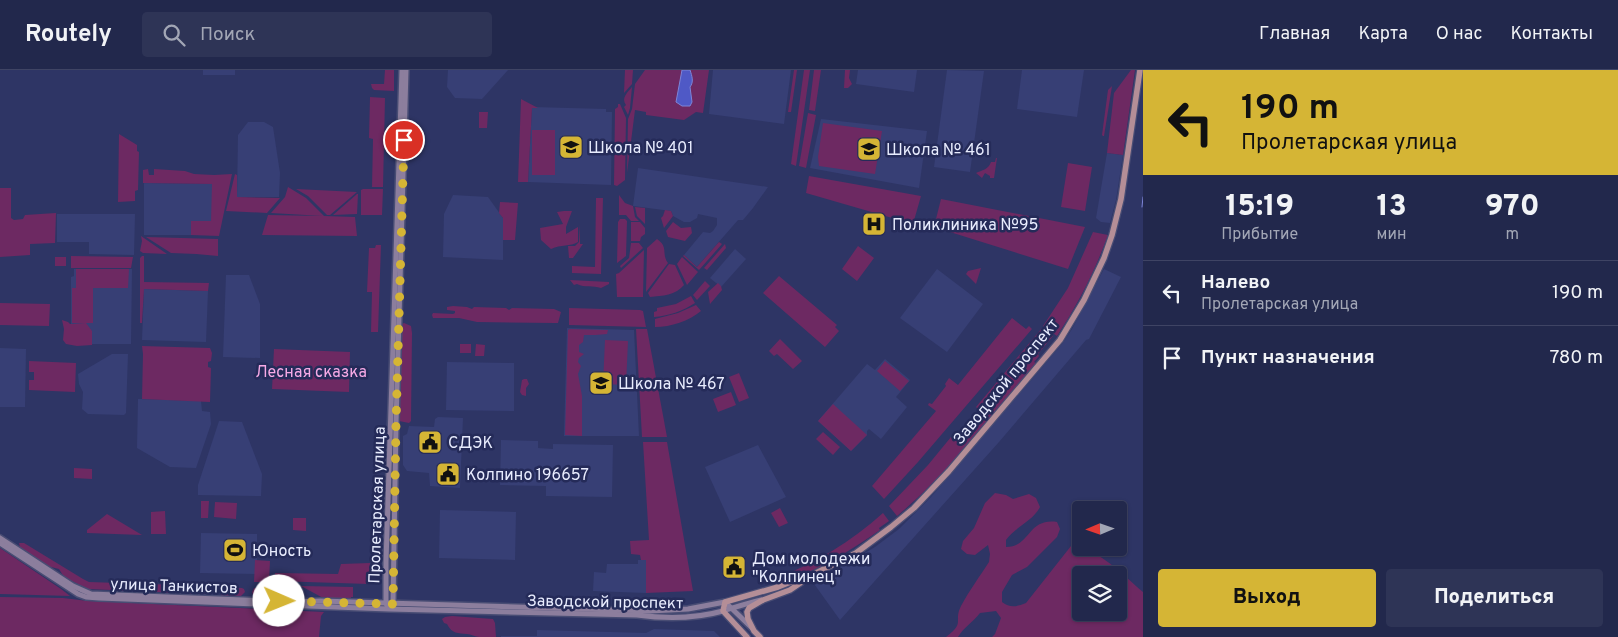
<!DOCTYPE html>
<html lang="ru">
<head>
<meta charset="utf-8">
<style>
  :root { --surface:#22284c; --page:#2e3456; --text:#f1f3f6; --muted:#a2a6b5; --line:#3f4464; --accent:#d5b535 }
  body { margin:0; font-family:Overpass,sans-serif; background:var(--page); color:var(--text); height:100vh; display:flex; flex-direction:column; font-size:19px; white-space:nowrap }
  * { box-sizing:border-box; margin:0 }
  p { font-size:16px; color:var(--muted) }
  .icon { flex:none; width:28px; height:28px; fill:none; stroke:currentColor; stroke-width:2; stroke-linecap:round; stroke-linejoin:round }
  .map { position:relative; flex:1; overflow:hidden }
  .side { display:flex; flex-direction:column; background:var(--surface); width:475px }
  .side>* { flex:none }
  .banner { background:#d5b535; color:#111; overflow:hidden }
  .needle { width:32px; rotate:268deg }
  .fabs { position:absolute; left:1072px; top:431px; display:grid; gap:10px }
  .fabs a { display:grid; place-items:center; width:55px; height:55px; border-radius:5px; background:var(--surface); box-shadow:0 1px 4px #0004,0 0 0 1px var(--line); font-size:25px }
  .pin { position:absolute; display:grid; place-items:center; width:42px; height:42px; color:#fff; margin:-21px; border:2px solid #fff; border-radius:50%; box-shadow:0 1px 5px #0007 }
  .me { position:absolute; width:55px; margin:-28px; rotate:91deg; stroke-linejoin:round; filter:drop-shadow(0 0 4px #0008) }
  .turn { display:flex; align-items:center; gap:18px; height:105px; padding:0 15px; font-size:22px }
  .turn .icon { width:65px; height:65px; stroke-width:2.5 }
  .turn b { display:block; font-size:35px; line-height:42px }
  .eta { display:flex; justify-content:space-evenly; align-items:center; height:85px; text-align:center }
  .eta b { font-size:30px; font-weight:800; line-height:35px }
  .primary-button { display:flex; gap:10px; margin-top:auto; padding:10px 15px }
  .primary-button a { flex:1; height:58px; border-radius:5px; background:var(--accent); color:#111; font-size:20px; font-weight:800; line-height:58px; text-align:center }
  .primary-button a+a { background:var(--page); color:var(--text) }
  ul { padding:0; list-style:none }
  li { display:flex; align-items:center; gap:15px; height:65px; padding:0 15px; border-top:1px solid var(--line) }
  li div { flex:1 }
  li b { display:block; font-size:19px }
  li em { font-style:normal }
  header { display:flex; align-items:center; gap:30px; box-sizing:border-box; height:70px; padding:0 25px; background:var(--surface); border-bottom:1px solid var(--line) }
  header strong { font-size:24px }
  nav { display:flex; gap:28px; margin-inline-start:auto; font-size:18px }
  .search { width:350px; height:45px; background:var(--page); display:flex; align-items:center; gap:12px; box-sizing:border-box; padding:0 18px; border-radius:5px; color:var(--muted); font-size:19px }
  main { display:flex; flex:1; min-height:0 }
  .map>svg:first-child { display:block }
  .built { fill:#373f75 }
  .green { fill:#6d2962; fill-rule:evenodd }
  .water { fill:#4f59c6; stroke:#7d85d7 }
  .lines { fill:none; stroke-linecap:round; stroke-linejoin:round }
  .stream { stroke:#7d85d7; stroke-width:1 }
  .secondary-casing { stroke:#494d74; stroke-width:8 }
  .primary-casing { stroke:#494d74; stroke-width:8 }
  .secondary { stroke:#8c7e9d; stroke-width:5 }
  .primary { stroke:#b48e97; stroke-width:5.5 }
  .route { stroke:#d5b535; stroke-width:9; stroke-dasharray:0 16.2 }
  .labels { text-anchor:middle; stroke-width:5; stroke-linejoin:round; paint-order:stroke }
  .poi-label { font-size:16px; fill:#e8ecfe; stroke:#252b59; text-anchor:start }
  .park-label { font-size:16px; fill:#f7aae6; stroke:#252b59 }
  .street-label { font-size:16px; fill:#e8ecfe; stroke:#252b59 }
</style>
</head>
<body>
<header>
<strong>Routely</strong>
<div class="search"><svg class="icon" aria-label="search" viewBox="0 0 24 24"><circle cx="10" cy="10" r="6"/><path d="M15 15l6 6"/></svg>Поиск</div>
<nav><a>Главная</a><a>Карта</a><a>О нас</a><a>Контакты</a></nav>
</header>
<main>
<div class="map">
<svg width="1143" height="567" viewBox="0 0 1143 567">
  <rect width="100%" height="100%" fill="#2e3565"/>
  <!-- built -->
  <g class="built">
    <rect x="203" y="0" width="32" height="5"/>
    <polygon points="448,0 508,0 482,29 455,28 447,17"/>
    <polygon points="713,0 791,0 784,54 709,44"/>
    <polygon points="858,0 917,0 914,22 856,14"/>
    <polygon points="947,0 984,1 970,102 934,97"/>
    <polygon points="1022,0 1084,0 1077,47 1017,39"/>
    <polygon points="532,37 606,39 606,42 612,42 611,115 528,112"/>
    <polygon points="821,49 927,61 919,118 810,98"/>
    <polygon points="248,52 264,52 273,57 280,103 279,127 237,127 238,65"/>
    <polygon points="1107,83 1123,85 1116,130 1110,153 1101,152 1096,148"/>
    <polygon points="638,98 768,117 753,138 743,150 738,150 697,197 684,185 703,162 710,163 713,161 717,155 717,148 698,144 697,148 690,152 684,152 673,146 671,141 633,136"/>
    <polygon points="144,113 212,114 212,152 191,151 191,165 144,165"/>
    <polygon points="453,125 488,127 503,148 503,190 443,187 444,144"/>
    <polygon points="57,144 135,144 134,185 89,184 89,172 57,172"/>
    <polygon points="735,179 746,189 721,217 710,208"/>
    <polygon points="74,199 132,199 131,274 71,274 71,207 74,206"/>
    <polygon points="937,199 983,234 947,282 900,248"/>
    <polygon points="1104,199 1121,207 1089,269 1086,270 999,372 840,550 812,511 848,493 875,477 899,459 931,427 1062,274 1072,259"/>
    <polygon points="226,205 249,205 260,234 260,288 223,287"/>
    <polygon points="144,219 208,221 206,272 142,270"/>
    <polygon points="567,258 634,260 639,366 564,366"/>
    <polygon points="0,278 26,279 25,337 0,337"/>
    <polygon points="112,284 128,284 126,343 124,345 88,344 82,339 83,322 79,314 78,304"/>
    <polygon points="885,289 910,310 896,327 907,337 881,369 869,359 867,361 867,365 851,381 818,351 867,294 875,300"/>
    <polygon points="447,292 514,293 514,341 446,340"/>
    <polygon points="138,329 201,331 202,341 210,342 211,354 196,398 170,397 137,378"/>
    <polygon points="438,347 463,348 460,418 430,416 429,403 407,401 403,395 403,366 407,364 409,356 434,357 435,349"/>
    <polygon points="219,351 242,352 262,404 261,426 198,425 198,415"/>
    <polygon points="501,370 538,371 538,378 553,379 553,374 613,375 612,427 546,426 546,416 500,415"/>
    <polygon points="758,375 786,427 730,452 705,397"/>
    <polygon points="440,440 516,442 515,490 439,488"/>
    <polygon points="201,463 257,464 257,504 200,503"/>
    <polygon points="638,490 646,490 647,494 646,523 593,521 594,502 606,503 607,494 638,494"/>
    <polygon points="654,559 714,561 720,567 501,567 501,566 537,566 537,560 646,563"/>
  </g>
  <!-- green -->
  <g class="green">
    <polygon points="385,0 394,0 394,21 374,20 372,18 371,14 384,14"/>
    <polygon points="625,0 633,0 632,14 624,23"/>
    <polygon points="645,0 709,0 703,43 696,42 684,50 646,45 646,42 635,40 627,103 628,49 632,39 635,14"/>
    <polygon points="794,0 797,0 791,42 788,42"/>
    <polygon points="804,0 810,0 796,96 791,94"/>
    <polygon points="814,0 821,0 815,41 809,40"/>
    <polygon points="845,0 850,0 849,8 852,14 848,18 844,18"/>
    <polygon points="1131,0 1135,0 1123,85 1107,83 1114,23"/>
    <polygon points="1112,16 1104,66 1103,66 1102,65 1108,20"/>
    <path d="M632,17L630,38L628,45L624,37L626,35C621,28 627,23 632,17Z"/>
    <polygon points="370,27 385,28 383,117 372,117 373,69 369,68"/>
    <polygon points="521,29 538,38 532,38 528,112 518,112"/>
    <polygon points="618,34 620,34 626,48 625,110 617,116 614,115 615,39 618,37"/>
    <polygon points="479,42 488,42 487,58 479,58"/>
    <polygon points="808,43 816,45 806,98 799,96"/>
    <polygon points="823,53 882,61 875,104 819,96 818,87"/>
    <rect x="532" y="60" width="23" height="45"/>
    <polygon points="119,64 137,75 137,81 139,82 138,120 135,121 135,131 118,132"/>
    <path d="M996,88H997L994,108H990V106L985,103L982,108L976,103C982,100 988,100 991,92H995Z"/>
    <polygon points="1068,93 1092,97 1085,141 1061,137"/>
    <polygon points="148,99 149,105 154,105 154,99 185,101 194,104 214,105 232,104 219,166 191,165 191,151 211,151 212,114 143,113 143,100"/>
    <polygon points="235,104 237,105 237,127 280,128 267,143 226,141"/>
    <polygon points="809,106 921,126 913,154 806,123"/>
    <polygon points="288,117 306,128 324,146 355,147 357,166 262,165 268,145 323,146 271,143 285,127"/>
    <polygon points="0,118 11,118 11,148 14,150 23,149 25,145 56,143 55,173 30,174 30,185 0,187"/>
    <polygon points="296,119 357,122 330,145 327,145 308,126"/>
    <polygon points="363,119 383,119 382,145 361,145 361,120"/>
    <polygon points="358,124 357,144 333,145 357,124"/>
    <polygon points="619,125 625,133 633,136 635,147 639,151 631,151 626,145 619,145"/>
    <polygon points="596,128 603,128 601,204 572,203 572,196 595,197"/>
    <polygon points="941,129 1085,157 1068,199 934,157"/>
    <polygon points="500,132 518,133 515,170 503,170 503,148 499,143"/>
    <polygon points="635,137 645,138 645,154 637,146"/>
    <polygon points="665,140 671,141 673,146 664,158 661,148 663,146"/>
    <path d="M564,141H572L566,157V164L578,157V172C570,177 561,174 551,179L541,170L540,158L563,154L557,142Z"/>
    <polygon points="620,149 625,149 627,151 626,186 617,193 618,152"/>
    <polygon points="631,152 640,152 645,158 645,164 641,167 640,171 631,171"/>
    <polygon points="673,152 681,158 691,157 692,163 685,171 668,167 666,161"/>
    <polygon points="580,154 580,174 583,174 573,188 569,188 568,176 575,176 579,172"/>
    <path d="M1093,162L1108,165C1095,201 1078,234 1057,266L1043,256L1068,218Z"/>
    <polygon points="141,166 167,184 143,183 140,181 142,171"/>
    <polygon points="146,167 218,169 218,186 196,184 171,183"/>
    <path d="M657,169C669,177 661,184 668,193L646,222L647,178Z"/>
    <polygon points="719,172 722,174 699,200 683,186 684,185 697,197"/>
    <polygon points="631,173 639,173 643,178 621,198 620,196 629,188"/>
    <polygon points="725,174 726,178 707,200 704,198"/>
    <polygon points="376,175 381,175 378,262 371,262 372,222 367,222 369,178 375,178"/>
    <polygon points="858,176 874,188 857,211 842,199"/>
    <polygon points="644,180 643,227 617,227 616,204 619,203"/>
    <polygon points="71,186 133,187 131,198 71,198"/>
    <polygon points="142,186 144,186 144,212 209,213 208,221 144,219 142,253 140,253 140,188"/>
    <rect x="55" y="187" width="11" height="9"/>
    <polygon points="682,187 698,202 687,215 677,194"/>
    <path d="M669,194L675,195L684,215C676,225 662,226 650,227L648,223Z"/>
    <polygon points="981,198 976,214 966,204 968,201"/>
    <polygon points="76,199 129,199 128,218 93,218 93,253 86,253 92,261 92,275 77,276 66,274 63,270 64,259 62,250 68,252 70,254 85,254 72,253 72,218 76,218"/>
    <polygon points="779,206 837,255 835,257 839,261 825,277 763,223"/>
    <path d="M570,210L609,212V214L601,218C593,215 585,218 577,214L574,215Z"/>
    <polygon points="705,211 710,216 697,230 693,225"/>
    <polygon points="718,213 721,216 722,220 710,234 708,222"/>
    <path d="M691,226L695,233C683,241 668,246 654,247V242L657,241V238L676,234Z"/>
    <polygon points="0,233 50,234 49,256 0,255"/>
    <path d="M696,235L701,241C689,251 671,257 655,257V249L678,243Z"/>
    <polygon points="453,236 467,237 472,239 474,237 506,238 509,240 512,238 554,239 561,242 558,253 555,253 477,252 459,248 433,248 432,245 433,243 453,244 455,243 455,241 447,240 447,237"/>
    <polygon points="569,238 640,240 643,241 646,257 569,255"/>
    <polygon points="1012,248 1026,259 1029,256 1032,259 918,392 884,429 872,416 936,341 928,335 929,333 932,334 946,316 945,314 949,308 958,315"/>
    <polygon points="404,253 411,256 412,263 411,351 409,353 399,351 402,254"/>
    <path d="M1042,258L1053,266L1038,284L1039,286L1034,292L1036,293C992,345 950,402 897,446L889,436L928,395L951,367L962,375L986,347L976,337Z"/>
    <path d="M570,259L608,260L607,264C599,265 592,265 584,265L583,272L579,275V282L584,284L579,288L578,292L581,296L578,304L582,326V366L565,365L568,260Z"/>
    <polygon points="636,259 647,259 667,367 642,367"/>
    <polygon points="780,269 802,291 793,299 777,284 774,286 769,281"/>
    <polygon points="605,270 628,271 626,315 603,314"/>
    <rect x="460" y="274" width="11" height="9"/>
    <polygon points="476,274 485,275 484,286 475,286"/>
    <polygon points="142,276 210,278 212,283 211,291 208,292 208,297 211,298 210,332 142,329 143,284"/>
    <polygon points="274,279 350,282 349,322 272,319"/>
    <polygon points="29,291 76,293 75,322 29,320 29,310 34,310 34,302 29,302"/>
    <polygon points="885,291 909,311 900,321 877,301"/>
    <polygon points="739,303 749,328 739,332 729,307"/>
    <polygon points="524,309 527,309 529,314 526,318 526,326 522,325 520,322 522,310"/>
    <polygon points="731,322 736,335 718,342 713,329"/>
    <polygon points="833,334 867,365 851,381 818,351"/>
    <polygon points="823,362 840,377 833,385 816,369"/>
    <polygon points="643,372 667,372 693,521 646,523 646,490 641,490 640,485 631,484 630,471 649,470"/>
    <polygon points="74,398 92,399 92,409 74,408"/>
    <path d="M995,423L1006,425L1013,429L1029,424L1036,428L1040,437C1033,451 1015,457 1006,470V477C1031,477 1027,448 1057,452L1060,459L1057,467L1027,497L1012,505L1002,522V532C1010,538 1016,537 1026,533L1071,476C1097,477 1123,505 1143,522V567H992L995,564L1001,548L996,541L980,543C973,552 964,557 958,567H946C966,552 953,552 961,536C969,521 980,506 989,492L990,484L988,475L975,485L967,484L961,479L963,471L974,458L985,433ZM1081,505H1119V542H1081Z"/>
    <polygon points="201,431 209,431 208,448 201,448"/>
    <polygon points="215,432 237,433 236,449 214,447"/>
    <polygon points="780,438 788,453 779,457 771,443"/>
    <polygon points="165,441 166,464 151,464 151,442"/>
    <path d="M883,443L889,451L879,458L880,460C850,481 819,500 784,512L775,509C815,493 851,472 883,443Z"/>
    <polygon points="107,444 142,465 87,463 87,460"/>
    <polygon points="293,448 306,448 306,461 293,460"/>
    <polygon points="19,473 24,473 83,509 89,512 119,513 122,518 126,518 131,514 206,515 209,517 209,521 204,524 88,519 64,507 59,499 47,496 20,478"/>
    <polygon points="0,478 61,519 70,526 0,524"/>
    <polygon points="255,490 270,491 269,512 254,512"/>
    <polygon points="370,493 369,514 275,511 275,503 338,504 341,494"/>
    <polygon points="301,516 353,517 353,527 351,527 351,529 325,529"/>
    <polygon points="221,517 242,518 244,519 245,522 241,526 221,526"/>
    <polygon points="254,518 293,520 304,524 304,529 302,530 254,528 252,522"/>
    <polygon points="0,527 63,528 88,531 324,542 321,546 319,567 0,567"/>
    <path d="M452,546L493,549L495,553L496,567C490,567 485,567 479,567C475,567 471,564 467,564C458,563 452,564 447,554L444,553L442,549L445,547Z"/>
  </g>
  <!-- water -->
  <path class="water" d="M682,0H690C692,6 694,12 690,17L692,32L690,36H682L676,32Z"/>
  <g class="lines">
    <!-- stream -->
    <polyline class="stream" points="1142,137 1143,127"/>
    <!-- secondary casing -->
    <g class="secondary-casing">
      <g id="secondary">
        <polyline points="0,468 73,516 91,524 295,532 320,531 650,541 688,539 725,532 752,558"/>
        <path d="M0,473L78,524L86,527L99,528L389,539L637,545C666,549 694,549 723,541C736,537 748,533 761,530"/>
        <polyline points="387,536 386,533 386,492 402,0"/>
        <polyline points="391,536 393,534 396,354 406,0"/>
      </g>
    </g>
    <!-- primary casing -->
    <g class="primary-casing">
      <g id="primary">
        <polyline points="747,567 723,541 725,532 778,517 806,506 812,505"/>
        <polyline points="760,567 754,561 748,549 747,542 749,538 763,530 790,520 812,505 856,483 891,457 914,438 949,401 1060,270 1084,230 1104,188 1112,165 1121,129 1140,0"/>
      </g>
    </g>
    <!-- secondary -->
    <use href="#secondary" class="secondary"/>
    <!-- primary -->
    <use href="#primary" class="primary"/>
  </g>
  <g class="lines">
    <!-- route -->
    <polyline class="route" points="279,531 393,534 396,354 404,70"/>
  </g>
  <!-- icons -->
  <defs>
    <g id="school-square" transform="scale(1.25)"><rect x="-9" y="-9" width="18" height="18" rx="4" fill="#d5b535" stroke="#252b59"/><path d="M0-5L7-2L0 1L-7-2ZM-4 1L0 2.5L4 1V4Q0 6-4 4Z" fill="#111"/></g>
    <g id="hospital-square" transform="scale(1.25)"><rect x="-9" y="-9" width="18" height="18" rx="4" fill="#d5b535" stroke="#252b59"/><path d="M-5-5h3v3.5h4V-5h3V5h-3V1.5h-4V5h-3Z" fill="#111"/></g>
    <g id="civic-square" transform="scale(1.25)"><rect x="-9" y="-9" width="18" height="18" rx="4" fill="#d5b535" stroke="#252b59"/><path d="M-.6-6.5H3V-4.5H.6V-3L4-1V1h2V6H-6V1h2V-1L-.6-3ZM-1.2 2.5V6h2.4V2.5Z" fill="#111"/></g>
    <g id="stadium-square" transform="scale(1.25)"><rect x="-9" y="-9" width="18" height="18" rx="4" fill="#d5b535" stroke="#252b59"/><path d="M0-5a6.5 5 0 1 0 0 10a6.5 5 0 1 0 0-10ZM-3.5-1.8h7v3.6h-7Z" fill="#111"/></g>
  </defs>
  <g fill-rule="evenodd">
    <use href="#school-square" x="571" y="77"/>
    <use href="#school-square" x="869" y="79"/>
    <use href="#hospital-square" x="874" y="154"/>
    <use href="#school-square" x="601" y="313"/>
    <use href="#civic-square" x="430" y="372"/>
    <use href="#civic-square" x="448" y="404"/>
    <use href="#stadium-square" x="235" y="480"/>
    <use href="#civic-square" x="734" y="497"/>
  </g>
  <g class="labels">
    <!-- poi labels -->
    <g class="poi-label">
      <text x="588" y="83">Школа № 401</text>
      <text x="886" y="85">Школа № 461</text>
      <text x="892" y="160">Поликлиника №95</text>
      <text x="618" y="319">Школа № 467</text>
      <text x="448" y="378">СДЭК</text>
      <text x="466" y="410">Колпино 196657</text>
      <text x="252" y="486">Юность</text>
      <text x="752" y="494">Дом молодежи<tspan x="752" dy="18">"Колпинец"</tspan></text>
    </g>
    <!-- park labels -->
    <g class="park-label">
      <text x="311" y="307">Лесная сказка</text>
    </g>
    <!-- street labels -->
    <g class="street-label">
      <text transform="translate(1005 311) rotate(-51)" y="6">Заводской проспект</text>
      <text transform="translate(376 435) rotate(-88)" y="6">Пролетарская улица</text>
      <text transform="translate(174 515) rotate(2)" y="6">улица Танкистов</text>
      <text transform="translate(605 531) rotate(1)" y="6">Заводской проспект</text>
    </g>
  </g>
</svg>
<div class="fabs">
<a><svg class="needle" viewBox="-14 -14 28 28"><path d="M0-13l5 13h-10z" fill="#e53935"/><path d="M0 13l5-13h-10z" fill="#a2a6b5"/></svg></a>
<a><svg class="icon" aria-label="layers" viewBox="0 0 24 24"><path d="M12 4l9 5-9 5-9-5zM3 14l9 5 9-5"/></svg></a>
</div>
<div class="pin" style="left:404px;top:70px;background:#d93025"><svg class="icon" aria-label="arrive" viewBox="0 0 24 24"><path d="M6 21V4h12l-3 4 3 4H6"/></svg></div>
<svg class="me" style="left:279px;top:531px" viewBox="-20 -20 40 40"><circle r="19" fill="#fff"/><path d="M0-13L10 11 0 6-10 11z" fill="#d5b535"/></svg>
</div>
<section class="side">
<div class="banner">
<div class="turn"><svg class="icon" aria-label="left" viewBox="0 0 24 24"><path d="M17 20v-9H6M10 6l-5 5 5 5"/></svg><div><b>190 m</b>Пролетарская улица</div></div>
</div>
<div class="eta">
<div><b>15:19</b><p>Прибытие</p></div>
<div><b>13</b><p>мин</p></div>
<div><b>970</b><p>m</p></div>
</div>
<ul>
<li><svg class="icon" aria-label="left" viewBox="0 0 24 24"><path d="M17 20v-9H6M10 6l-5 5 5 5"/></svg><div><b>Налево</b><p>Пролетарская улица</p></div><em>190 m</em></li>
<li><svg class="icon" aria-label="arrive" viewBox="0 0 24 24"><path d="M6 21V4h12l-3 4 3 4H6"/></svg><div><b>Пункт назначения</b></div><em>780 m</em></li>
</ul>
<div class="primary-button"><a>Выход</a><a>Поделиться</a></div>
</section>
</main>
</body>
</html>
